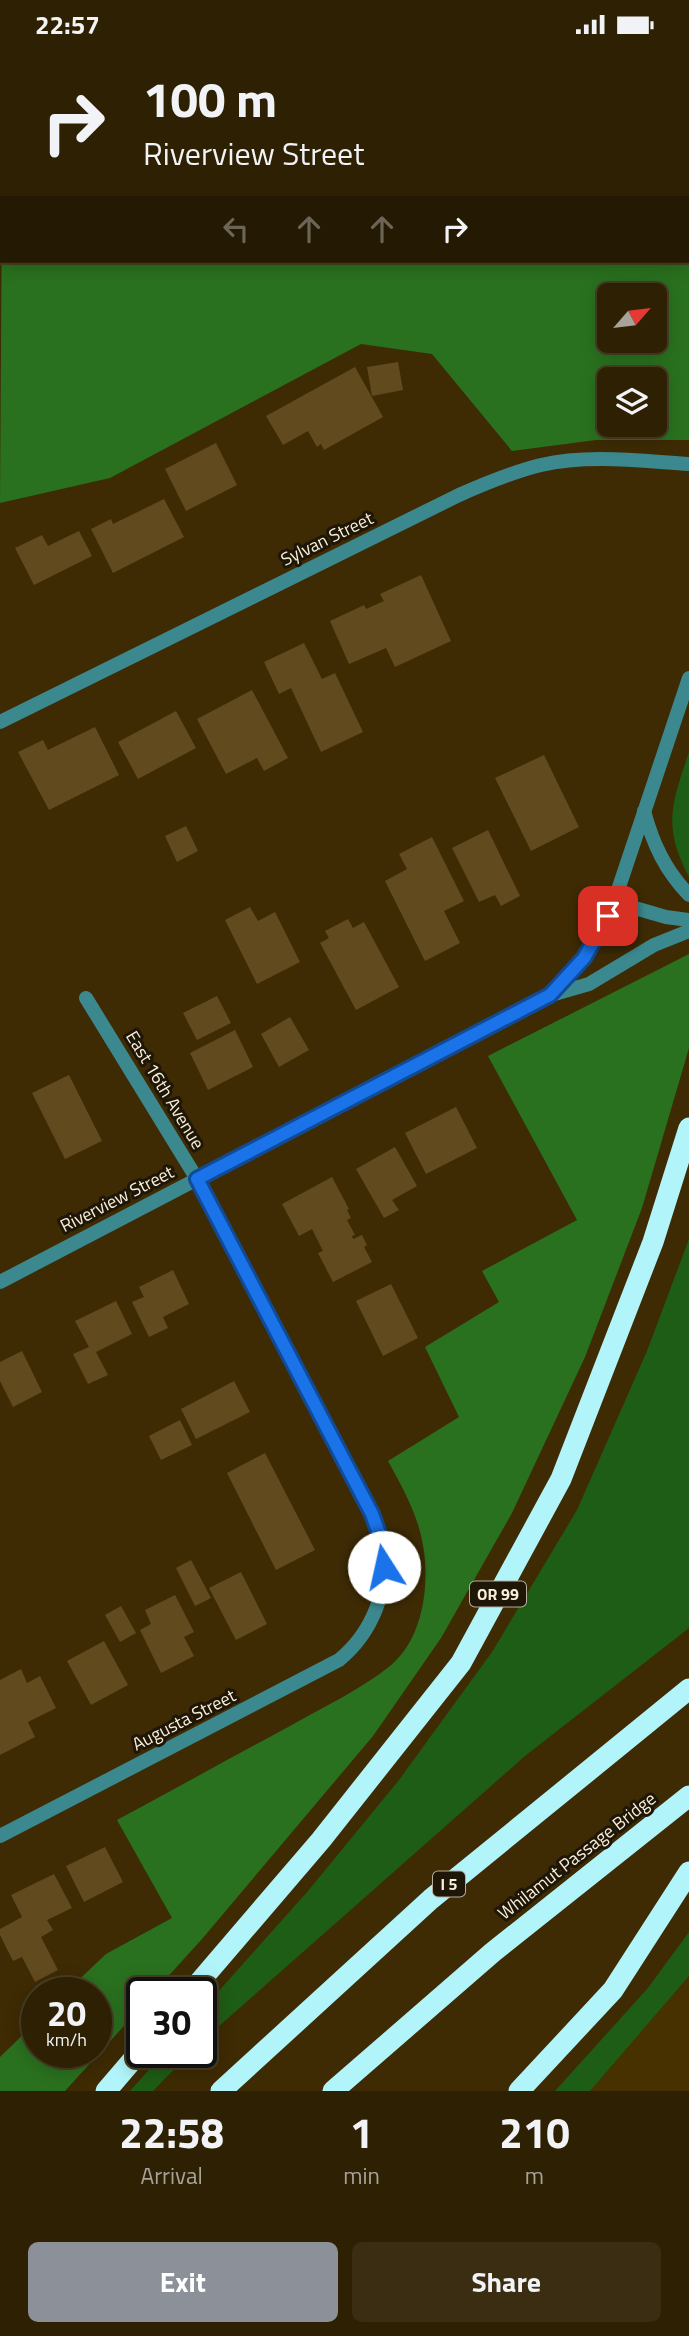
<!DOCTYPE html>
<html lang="en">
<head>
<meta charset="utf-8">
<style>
  :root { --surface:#2e2003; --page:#3a2d12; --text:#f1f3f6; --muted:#a7a39a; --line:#493e25; --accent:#8c9099 }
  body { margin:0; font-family:"Titillium Web",sans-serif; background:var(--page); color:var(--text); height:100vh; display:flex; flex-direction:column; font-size:26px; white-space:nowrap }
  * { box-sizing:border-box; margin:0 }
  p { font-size:23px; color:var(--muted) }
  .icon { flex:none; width:38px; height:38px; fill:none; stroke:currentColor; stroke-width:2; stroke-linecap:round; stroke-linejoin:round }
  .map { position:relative; height:2042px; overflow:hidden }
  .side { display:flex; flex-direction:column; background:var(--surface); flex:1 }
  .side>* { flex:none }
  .guide { position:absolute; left:0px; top:0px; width:690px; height:214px; box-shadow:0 4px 18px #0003,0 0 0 2px var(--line); background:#2e2003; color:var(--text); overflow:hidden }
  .needle { width:46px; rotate:62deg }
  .controls { position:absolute; left:597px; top:234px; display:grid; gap:14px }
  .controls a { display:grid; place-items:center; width:70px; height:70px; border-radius:10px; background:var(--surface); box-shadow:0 4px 18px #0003,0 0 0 2px var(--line); font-size:35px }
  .speed { position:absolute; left:21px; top:1928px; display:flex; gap:14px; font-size:35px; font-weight:700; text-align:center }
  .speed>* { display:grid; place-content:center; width:91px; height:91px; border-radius:50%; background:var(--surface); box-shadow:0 4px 18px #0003,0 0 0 2px var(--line); line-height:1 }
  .speed small { font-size:18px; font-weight:400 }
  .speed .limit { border:4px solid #111; border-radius:10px; background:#fff; color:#111 }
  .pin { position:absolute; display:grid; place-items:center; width:60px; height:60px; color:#fff; margin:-30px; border-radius:14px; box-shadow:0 4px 10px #0006 }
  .me { position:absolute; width:77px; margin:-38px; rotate:350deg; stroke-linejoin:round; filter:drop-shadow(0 0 5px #0008) }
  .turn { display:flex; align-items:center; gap:24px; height:147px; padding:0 28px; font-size:32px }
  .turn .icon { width:91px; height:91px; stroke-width:2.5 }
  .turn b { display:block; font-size:49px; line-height:60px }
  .lanes { display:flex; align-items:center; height:66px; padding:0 28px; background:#0003; justify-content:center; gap:35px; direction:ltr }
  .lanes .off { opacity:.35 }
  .eta { display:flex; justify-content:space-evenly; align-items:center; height:119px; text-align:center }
  .eta b { font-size:42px; font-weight:700; line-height:49px }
  .action { display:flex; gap:14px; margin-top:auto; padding:14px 28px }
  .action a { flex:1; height:80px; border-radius:10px; background:var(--accent); color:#fff; font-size:28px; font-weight:700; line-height:80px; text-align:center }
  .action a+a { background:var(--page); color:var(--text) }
  .status { display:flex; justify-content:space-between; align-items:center; height:49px; padding:0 35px; background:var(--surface); direction:ltr }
  .status svg { height:19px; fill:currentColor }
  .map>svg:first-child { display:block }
  .built { fill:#473100 }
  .green { fill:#1e5d15 }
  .forest { fill:#2a711f; fill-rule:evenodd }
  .building { fill:#614a1e }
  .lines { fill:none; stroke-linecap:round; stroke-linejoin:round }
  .street { stroke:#3b898e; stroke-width:14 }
  .highway { stroke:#b1f5fa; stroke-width:21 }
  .route-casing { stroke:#114b97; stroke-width:18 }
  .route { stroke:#1a73e8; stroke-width:12 }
  .labels { text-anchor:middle; stroke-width:6; stroke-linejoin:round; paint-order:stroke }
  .shield { fill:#1e1607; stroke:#b8ad9b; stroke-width:2 }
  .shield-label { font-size:16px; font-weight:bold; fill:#faeeda }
  .street-label { font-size:18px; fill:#faeeda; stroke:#1e1607 }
</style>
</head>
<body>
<div class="status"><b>22:57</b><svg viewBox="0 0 49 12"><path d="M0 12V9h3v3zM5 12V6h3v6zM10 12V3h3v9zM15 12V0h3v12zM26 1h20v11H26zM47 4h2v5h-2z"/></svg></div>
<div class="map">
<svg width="689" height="2042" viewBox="0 0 689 2042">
  <rect width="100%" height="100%" fill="#3e2b04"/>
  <!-- built -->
  <polygon class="built" points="689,1927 689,2042 590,2042 600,2030"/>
  <!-- green -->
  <g class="green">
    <path d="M689,703V828C662,777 672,754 689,703Z"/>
    <polygon points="689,1190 689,1579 525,1707 201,1993 201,1962 308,1842 399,1731 492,1603 577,1461 647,1302"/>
    <polygon points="689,1883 689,1927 590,2042 555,2042 648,1939"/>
    <polygon points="164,2004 190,2004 153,2042 130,2042"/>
  </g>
  <!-- forest -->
  <g class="forest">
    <path d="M149,0H689V391H596L512,402L432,305L361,295L110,429L0,454L2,142V212H688V2ZM609,247H654V292H609ZM609,331H654V376H609Z"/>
    <path d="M689,905V999L642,1159L585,1308L512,1464L441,1589L373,1687L202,1890L153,1944H142V1957L65,2042H0V2008L37,1972V2004H96V1944H65L106,1905L172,1869L117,1771C175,1740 232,1708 290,1677C323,1658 360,1641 390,1617C427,1587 432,1522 419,1479C412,1455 400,1434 388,1412L459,1368L425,1298L499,1253L482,1222L577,1171L488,1007Z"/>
  </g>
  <!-- building -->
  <g class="building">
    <polygon points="398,313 403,341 372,347 367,318"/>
    <polygon points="355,318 383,368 324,401 321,395 317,398 308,382 283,396 266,367"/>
    <polygon points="216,394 237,436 186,462 165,420"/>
    <polygon points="164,450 184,488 113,524 91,480 111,470 113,475"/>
    <polygon points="79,482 92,507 34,536 15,499 42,486 48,497"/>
    <polygon points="421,526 451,592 395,618 386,599 349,615 330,572 364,556 366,560 384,552 380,545"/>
    <polygon points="304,594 322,630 335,624 363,683 321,703 291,639 279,645 264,613"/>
    <polygon points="252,641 288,709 264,722 257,709 226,725 197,670"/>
    <polygon points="176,662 196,699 138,730 118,693"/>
    <polygon points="95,678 119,726 49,761 18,703 43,691 48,701"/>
    <polygon points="544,706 579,778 531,802 495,729"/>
    <polygon points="186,777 198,802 177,813 165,787"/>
    <polygon points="488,781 520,847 501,857 495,846 479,853 452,799"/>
    <polygon points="432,788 464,852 444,862 460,894 425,912 385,832 407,820 399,805"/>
    <polygon points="250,858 258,872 275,863 300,913 257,935 225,871"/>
    <polygon points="348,870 353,879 364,873 399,938 356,961 320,894 329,889 325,882"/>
    <polygon points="217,947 231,974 197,991 183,964"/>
    <polygon points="290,968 309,1001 279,1018 261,985"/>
    <polygon points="235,981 253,1018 208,1041 190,1004"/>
    <polygon points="69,1026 102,1092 65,1110 32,1044"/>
    <polygon points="456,1058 477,1099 426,1125 405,1084"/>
    <polygon points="395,1098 417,1137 392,1151 399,1161 384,1169 356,1120"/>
    <polygon points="332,1128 349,1160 347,1161 351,1169 347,1171 355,1186 352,1187 353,1190 362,1186 367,1196 364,1198 372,1213 333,1233 318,1204 323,1202 312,1180 299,1187 282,1155"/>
    <polygon points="173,1221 189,1255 163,1268 168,1279 149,1288 132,1253 144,1248 139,1238"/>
    <polygon points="391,1235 418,1289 383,1307 356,1252"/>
    <polygon points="116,1252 132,1285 96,1303 108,1326 88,1335 73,1305 89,1298 75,1272"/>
    <polygon points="22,1302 42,1343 13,1358 0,1332 0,1313"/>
    <polygon points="234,1332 250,1363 196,1390 181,1360"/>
    <polygon points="180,1371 192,1396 161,1411 149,1387"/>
    <polygon points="265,1404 315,1501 276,1521 227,1424"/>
    <polygon points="191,1511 211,1549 195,1557 176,1519"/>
    <polygon points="241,1523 267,1575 236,1591 209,1539"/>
    <polygon points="175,1546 194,1583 184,1588 194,1607 161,1624 140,1581 151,1575 145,1561"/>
    <polygon points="121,1557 136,1584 120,1593 105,1566"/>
    <polygon points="104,1592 128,1636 91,1656 67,1612"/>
    <polygon points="21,1620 27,1634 40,1627 56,1659 28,1673 35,1688 0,1706 0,1631"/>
    <polygon points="105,1798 123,1833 84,1853 66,1817"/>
    <polygon points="54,1825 72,1859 47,1871 53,1881 41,1888 58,1921 35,1933 22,1908 13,1912 0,1886 0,1880 22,1868 11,1846"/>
  </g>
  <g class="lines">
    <!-- street -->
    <g class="street">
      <polyline points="341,0 358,2"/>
      <polyline points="370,2 378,0"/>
      <path d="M0,673L459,446C486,434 512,423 541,416C588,405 641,412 689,415"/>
      <path d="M644,762C653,795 665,821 689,846"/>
      <polyline points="614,853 666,868 689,871"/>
      <polyline points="551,946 589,935 654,896 689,882"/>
      <polyline points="0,1233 550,946 584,909 602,880 614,853 689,629"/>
      <path d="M0,1787L339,1611C372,1584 390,1540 383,1497C381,1486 375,1475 372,1465L197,1130L86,949"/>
    </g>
    <!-- highway -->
    <g class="highway">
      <polyline points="190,1944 321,1791 461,1614 561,1430 653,1193 689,1079"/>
      <polyline points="106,2042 142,2000"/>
      <polyline points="221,2042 431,1850 689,1640"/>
      <polyline points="333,2042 493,1903 689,1747"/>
      <polyline points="519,2042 613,1941 689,1823"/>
    </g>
  </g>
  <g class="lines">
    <!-- route casing -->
    <g class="route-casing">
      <polyline id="route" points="384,1518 383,1496 372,1465 197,1130 550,946 584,909 608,867"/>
    </g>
    <!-- route -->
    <use href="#route" class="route"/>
  </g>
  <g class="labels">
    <!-- shield labels -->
    <g class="shield">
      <rect x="470" y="1532.5" width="56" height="25" rx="5"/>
      <rect x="433" y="1822.5" width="32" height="25" rx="5"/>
    </g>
    <g class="shield-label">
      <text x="498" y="1551">OR 99</text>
      <text x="449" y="1841">I 5</text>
    </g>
    <!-- street labels -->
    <g class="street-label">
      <text transform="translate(327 490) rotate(-26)" y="6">Sylvan Street</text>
      <text transform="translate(165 1041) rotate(59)" y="6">East 16th Avenue</text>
      <text transform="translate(117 1150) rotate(-27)" y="6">Riverview Street</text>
      <text transform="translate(184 1671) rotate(-27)" y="6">Augusta Street</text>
      <text transform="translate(577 1807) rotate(-38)" y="6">Whilamut Passage Bridge</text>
    </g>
  </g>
</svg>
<div class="controls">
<a><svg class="needle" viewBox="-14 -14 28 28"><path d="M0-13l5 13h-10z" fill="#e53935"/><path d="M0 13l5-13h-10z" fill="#a7a39a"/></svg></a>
<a><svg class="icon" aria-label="layers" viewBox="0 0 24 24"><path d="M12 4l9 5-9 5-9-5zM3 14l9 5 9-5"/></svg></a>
</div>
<div class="speed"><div>20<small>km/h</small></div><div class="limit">30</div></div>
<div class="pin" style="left:608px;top:867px;background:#d93025"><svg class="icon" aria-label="arrive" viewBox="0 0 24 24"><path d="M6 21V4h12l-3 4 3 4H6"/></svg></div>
<svg class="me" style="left:384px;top:1518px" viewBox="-20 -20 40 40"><circle r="19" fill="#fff"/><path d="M0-13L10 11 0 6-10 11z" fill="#1a73e8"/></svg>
<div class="guide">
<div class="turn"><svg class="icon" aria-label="right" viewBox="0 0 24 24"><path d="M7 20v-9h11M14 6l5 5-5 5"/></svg><div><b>100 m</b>Riverview Street</div></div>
<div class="lanes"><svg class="icon off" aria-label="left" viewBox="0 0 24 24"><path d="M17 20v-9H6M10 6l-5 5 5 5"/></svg><svg class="icon off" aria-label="ahead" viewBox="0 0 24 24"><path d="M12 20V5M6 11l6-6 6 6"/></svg><svg class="icon off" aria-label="ahead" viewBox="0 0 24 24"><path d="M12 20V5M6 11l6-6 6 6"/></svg><svg class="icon" aria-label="right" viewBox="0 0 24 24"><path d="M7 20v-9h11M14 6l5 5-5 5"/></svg></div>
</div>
</div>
<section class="side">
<div class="eta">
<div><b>22:58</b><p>Arrival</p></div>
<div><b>1</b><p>min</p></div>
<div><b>210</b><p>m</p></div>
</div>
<div class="action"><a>Exit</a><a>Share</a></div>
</section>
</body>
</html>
